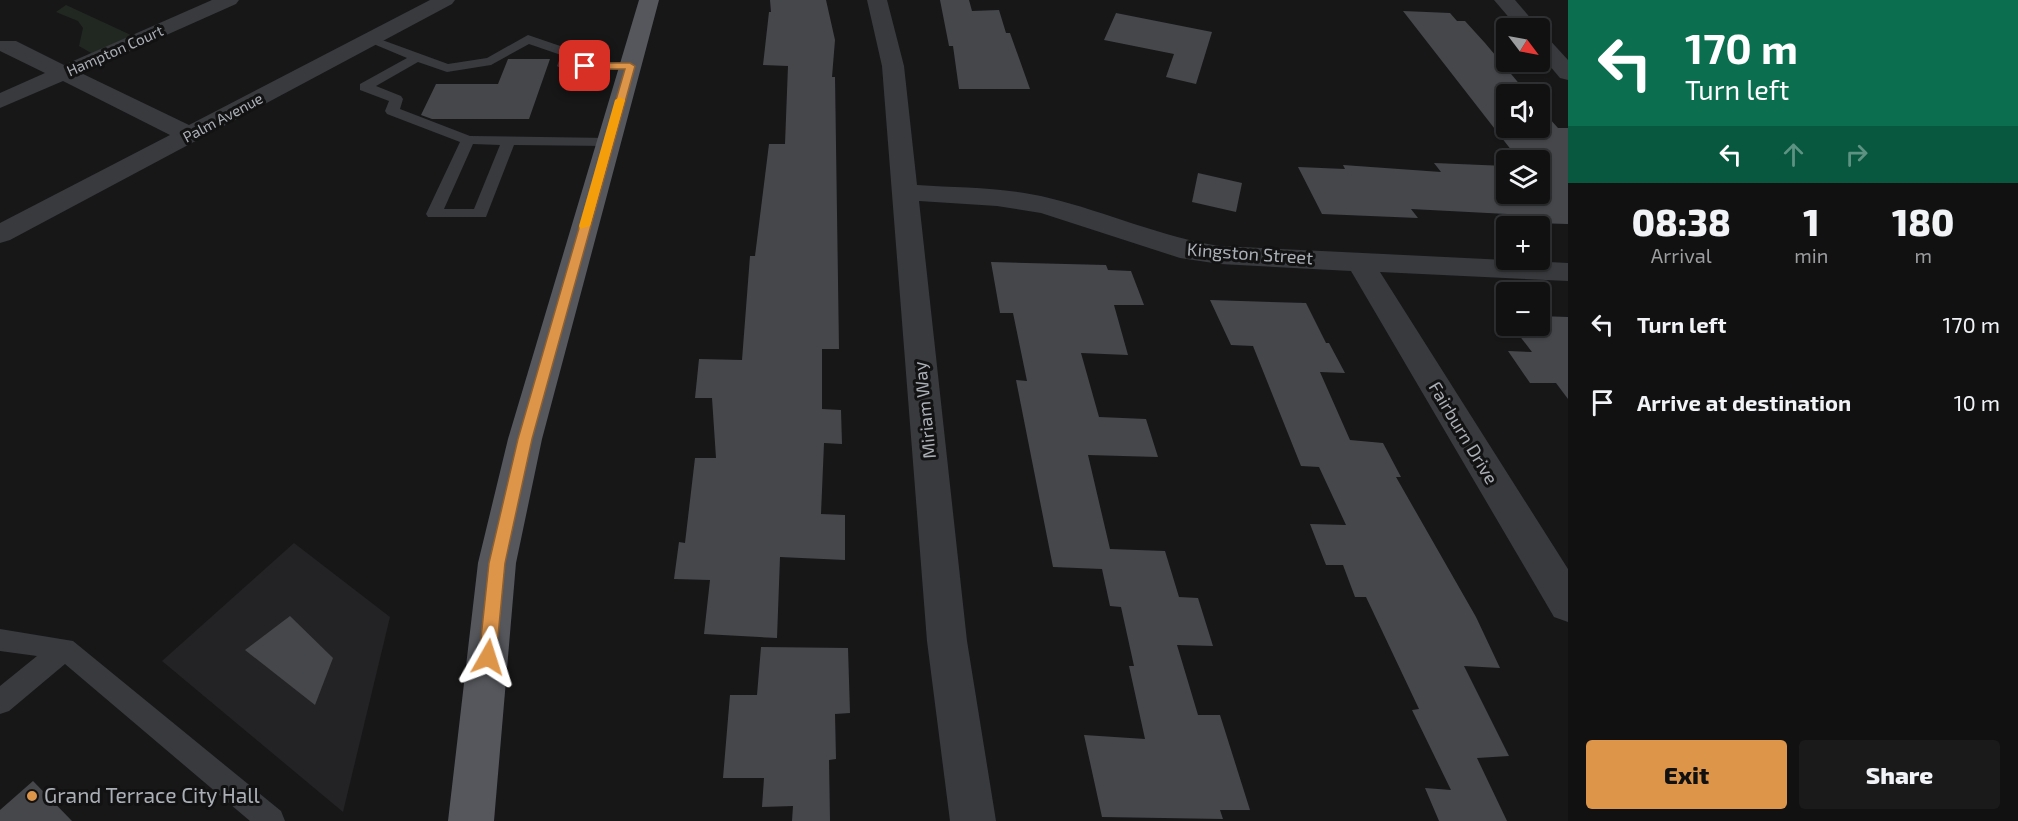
<!DOCTYPE html>
<html lang="en">
<head>
<meta charset="utf-8">
<style>
  :root { --surface:#111112; --page:#1a1a1b; --text:#f1f3f6; --muted:#9c9d9f; --line:#303132; --accent:#dd954a }
  body { margin:0; font-family:"Exo 2",sans-serif; background:var(--page); color:var(--text); height:100vh; display:flex; flex-direction:column; font-size:22px; white-space:nowrap }
  * { box-sizing:border-box; margin:0 }
  p { font-size:20px; color:var(--muted) }
  .icon { flex:none; width:33px; height:33px; fill:none; stroke:currentColor; stroke-width:2; stroke-linecap:round; stroke-linejoin:round }
  .map { position:relative; flex:1; overflow:hidden }
  .side { display:flex; flex-direction:column; background:var(--surface); width:450px }
  .side>* { flex:none }
  .guide { background:#0b6e4f; color:#fff; overflow:hidden }
  .needle { width:39px; rotate:122deg }
  .tools { position:absolute; left:1496px; top:18px; display:grid; gap:12px }
  .tools a { display:grid; place-items:center; width:54px; height:54px; border-radius:6px; background:var(--surface); box-shadow:0 2px 4px #0004,0 0 0 2px var(--line); font-size:30px }
  .pin { position:absolute; display:grid; place-items:center; width:51px; height:51px; color:#fff; margin:-26px; border-radius:12px; box-shadow:0 3px 9px #0006 }
  .me { position:absolute; width:66px; margin:-33px; rotate:6deg; stroke-linejoin:round; filter:drop-shadow(0 0 4px #0008) }
  .turn { display:flex; align-items:center; gap:21px; height:126px; padding:0 18px; font-size:27px }
  .turn .icon { width:78px; height:78px; stroke-width:2.5 }
  .turn b { display:block; font-size:42px; line-height:51px }
  .lanes { display:flex; align-items:center; height:57px; padding:0 18px; background:#0003; justify-content:center; gap:30px; direction:ltr }
  .lanes .off { opacity:.35 }
  .eta { display:flex; justify-content:space-evenly; align-items:center; height:102px; text-align:center }
  .eta b { font-size:36px; font-weight:800; line-height:42px }
  .action { display:flex; gap:12px; margin-top:auto; padding:12px 18px }
  .action a { flex:1; height:69px; border-radius:6px; background:var(--accent); color:#111; font-size:24px; font-weight:800; line-height:69px; text-align:center }
  .action a+a { background:var(--page); color:var(--text) }
  ul { padding:0; list-style:none }
  li { display:flex; align-items:center; gap:18px; height:78px; padding:0 18px }
  li div { flex:1 }
  li b { display:block; font-size:22px }
  li em { font-style:normal }
  main { display:flex; flex:1; min-height:0 }
  .map>svg:first-child { display:block }
  .built { fill:#232325 }
  .green { fill:#212821 }
  .building { fill:#46474b }
  .lines { fill:none; stroke-linecap:round; stroke-linejoin:round }
  .service { fill:#383a3d; fill-rule:evenodd }
  .minor { fill:#383a3d; fill-rule:evenodd }
  .primary { fill:#55575c; fill-rule:evenodd }
  .route { fill:#dd954a; stroke:#906130; stroke-width:1.5 }
  .slow { fill:#f59e0b }
  .poi-dot { fill:#dd954a; stroke:#121213; stroke-width:2 }
  .labels { text-anchor:middle; stroke-width:6; stroke-linejoin:round; paint-order:stroke }
  .far-street-label { font-size:15px; fill:#abb0b7; stroke:#121213 }
  .street-label { font-size:18px; fill:#abb0b7; stroke:#121213 }
  .near-poi-label { font-size:21px; fill:#abb0b7; stroke:#121213; text-anchor:start }
</style>
</head>
<body>
<main>
<div class="map">
<svg width="1568" height="821" viewBox="0 0 1568 821">
  <rect width="100%" height="100%" fill="#171718"/>
  <!-- built -->
  <polygon class="built" points="294,543 390,617 343,812 162,661"/>
  <!-- green -->
  <polygon class="green" points="66,5 133,36 93,54 79,46 83,28 78,21 56,12"/>
  <!-- building -->
  <g class="building">
    <polygon points="770,0 826,0 835,40 832,77 835,77 839,349 822,349 822,409 841,410 842,444 824,443 821,514 845,515 845,560 780,557 777,638 704,634 710,580 674,579 679,542 685,543 695,458 716,458 712,398 695,398 699,359 742,360 750,256 755,256 769,144 785,144 788,66 763,65 769,12 771,12"/>
    <polygon points="940,0 969,0 972,11 999,10 1006,33 1010,33 1030,89 959,89 953,46 949,46"/>
    <polygon points="1403,11 1450,13 1457,21 1465,21 1485,43 1528,94 1506,94 1506,128 1539,128 1539,107 1558,128 1568,128 1568,224 1534,223 1527,215 1411,209 1418,218 1322,214 1298,167 1345,169 1343,165 1441,172 1434,163 1506,166 1506,194 1539,194 1539,160 1519,160"/>
    <polygon points="1116,13 1212,32 1196,84 1166,77 1174,54 1104,40"/>
    <polygon points="508,59 550,59 529,119 432,119 421,115 436,84 498,84"/>
    <polygon points="1198,173 1242,183 1236,212 1192,202"/>
    <polygon points="991,262 1106,265 1108,270 1131,271 1144,305 1114,305 1128,355 1081,353 1099,417 1146,419 1158,457 1088,455 1110,549 1165,551 1179,597 1198,598 1213,646 1177,645 1198,715 1220,715 1250,810 1220,810 1223,819 1102,817 1084,735 1145,739 1129,666 1134,666 1121,607 1110,606 1102,569 1053,567 1016,380 1027,381 1013,313 1000,313"/>
    <polygon points="1210,300 1306,303 1326,343 1329,343 1345,373 1320,372 1350,440 1383,443 1401,477 1396,477 1476,617 1500,668 1464,666 1509,756 1477,758 1507,821 1439,821 1425,788 1451,790 1412,710 1419,709 1366,597 1355,597 1343,565 1326,565 1310,524 1346,525 1319,467 1301,466 1253,346 1231,345"/>
    <polygon points="1539,316 1568,317 1568,399 1556,383 1530,383 1508,351 1532,352 1512,326 1539,326"/>
    <polygon points="290,616 333,658 315,705 245,650"/>
    <polygon points="761,647 848,648 850,713 835,714 836,759 829,760 830,821 792,821 793,806 762,807 764,778 723,778 730,695 757,695"/>
    <polygon points="33,781 72,821 0,821 0,810"/>
  </g>
  <g class="lines">
    <!-- service -->
    <g class="service">
      <path d="M528,35L572,50L574,53L571,62H630L636,66L630,70H563L557,66L561,55L529,44L491,65L447,72L418,62L376,86L401,96L403,99L400,109L470,136L609,138L616,142L609,146L514,145L486,217H428L426,214L460,142L387,114L385,111L389,101L360,90V84L407,58L364,40L366,37H374L448,64L487,58ZM473,144L500,145L474,209H444Z"/>
      <polygon points="0,629 73,641 281,811 285,821 250,821 65,664 9,711 0,714 0,686 37,656 0,651"/>
    </g>
    <!-- minor -->
    <g class="minor">
      <polygon points="212,0 239,0 236,4 81,73 189,125 430,0 455,0 452,4 10,240 0,243 0,223 170,135 63,81 0,108 0,93 45,73 0,51 0,41 16,41 64,65"/>
      <path d="M867,0H887L904,66L917,185C961,188 1006,187 1049,198C1107,212 1161,237 1220,246L1568,263V281L1380,272L1568,569V622L1554,617L1351,271L1220,264L1180,258L1041,213L997,206L919,201L967,641L996,821H950L927,641L882,66Z"/>
      <polygon points="1494,0 1515,0 1539,28 1518,28"/>
      <polygon points="1539,34 1546,36 1568,60 1568,80 1560,78 1539,53"/>
    </g>
    <!-- primary -->
    <polygon class="primary" points="639,0 659,0 542,439 516,563 494,821 448,821 478,563 508,439"/>
  </g>
  <!-- route -->
  <polygon class="route" points="630,63 635,66 532,439 505,563 496,657 493,662 488,665 482,662 479,657 489,563 518,439 625,69 585,69 581,66 585,63"/>
  <!-- slow -->
  <polygon class="slow" points="620,97 625,100 590,226 580,229 579,226 615,100"/>
  <!-- markers -->
  <circle class="poi-dot" cx="32" cy="796" r="6"/>
  <g class="labels">
    <!-- far-street labels -->
    <g class="far-street-label">
      <text transform="translate(115 51) rotate(-24)" y="5">Hampton Court</text>
      <text transform="translate(223 118) rotate(-28)" y="5">Palm Avenue</text>
    </g>
    <!-- street labels -->
    <g class="street-label">
      <text transform="translate(1250 254) rotate(4)" y="6">Kingston Street</text>
      <text transform="translate(925 410) rotate(-96)" y="6">Miriam Way</text>
      <text transform="translate(1463 433) rotate(59)" y="6">Fairburn Drive</text>
    </g>
    <!-- near-poi labels -->
    <g class="near-poi-label">
      <text x="44" y="803">Grand Terrace City Hall</text>
    </g>
  </g>
</svg>
<div class="tools">
<a><svg class="needle" viewBox="-14 -14 28 28"><path d="M0-13l5 13h-10z" fill="#e53935"/><path d="M0 13l5-13h-10z" fill="#9c9d9f"/></svg></a>
<a><svg class="icon" aria-label="sound" viewBox="0 0 24 24"><path d="M4 9h4l5-4v14l-5-4H4zM17 9q2 3 0 6"/></svg></a>
<a><svg class="icon" aria-label="layers" viewBox="0 0 24 24"><path d="M12 4l9 5-9 5-9-5zM3 14l9 5 9-5"/></svg></a>
<a>+</a>
<a>−</a>
</div>
<div class="pin" style="left:585px;top:66px;background:#d93025"><svg class="icon" aria-label="arrive" viewBox="0 0 24 24"><path d="M6 21V4h12l-3 4 3 4H6"/></svg></div>
<svg class="me" style="left:488px;top:657px" viewBox="-20 -20 40 40"><path d="M0-17L14 15 0 8-14 15z" fill="#dd954a" stroke="#fff" stroke-width="4"/></svg>
</div>
<section class="side">
<div class="guide">
<div class="turn"><svg class="icon" aria-label="left" viewBox="0 0 24 24"><path d="M17 20v-9H6M10 6l-5 5 5 5"/></svg><div><b>170 m</b>Turn left</div></div>
<div class="lanes"><svg class="icon" aria-label="left" viewBox="0 0 24 24"><path d="M17 20v-9H6M10 6l-5 5 5 5"/></svg><svg class="icon off" aria-label="ahead" viewBox="0 0 24 24"><path d="M12 20V5M6 11l6-6 6 6"/></svg><svg class="icon off" aria-label="right" viewBox="0 0 24 24"><path d="M7 20v-9h11M14 6l5 5-5 5"/></svg></div>
</div>
<div class="eta">
<div><b>08:38</b><p>Arrival</p></div>
<div><b>1</b><p>min</p></div>
<div><b>180</b><p>m</p></div>
</div>
<ul>
<li><svg class="icon" aria-label="left" viewBox="0 0 24 24"><path d="M17 20v-9H6M10 6l-5 5 5 5"/></svg><div><b>Turn left</b></div><em>170 m</em></li>
<li><svg class="icon" aria-label="arrive" viewBox="0 0 24 24"><path d="M6 21V4h12l-3 4 3 4H6"/></svg><div><b>Arrive at destination</b></div><em>10 m</em></li>
</ul>
<div class="action"><a>Exit</a><a>Share</a></div>
</section>
</main>
</body>
</html>
